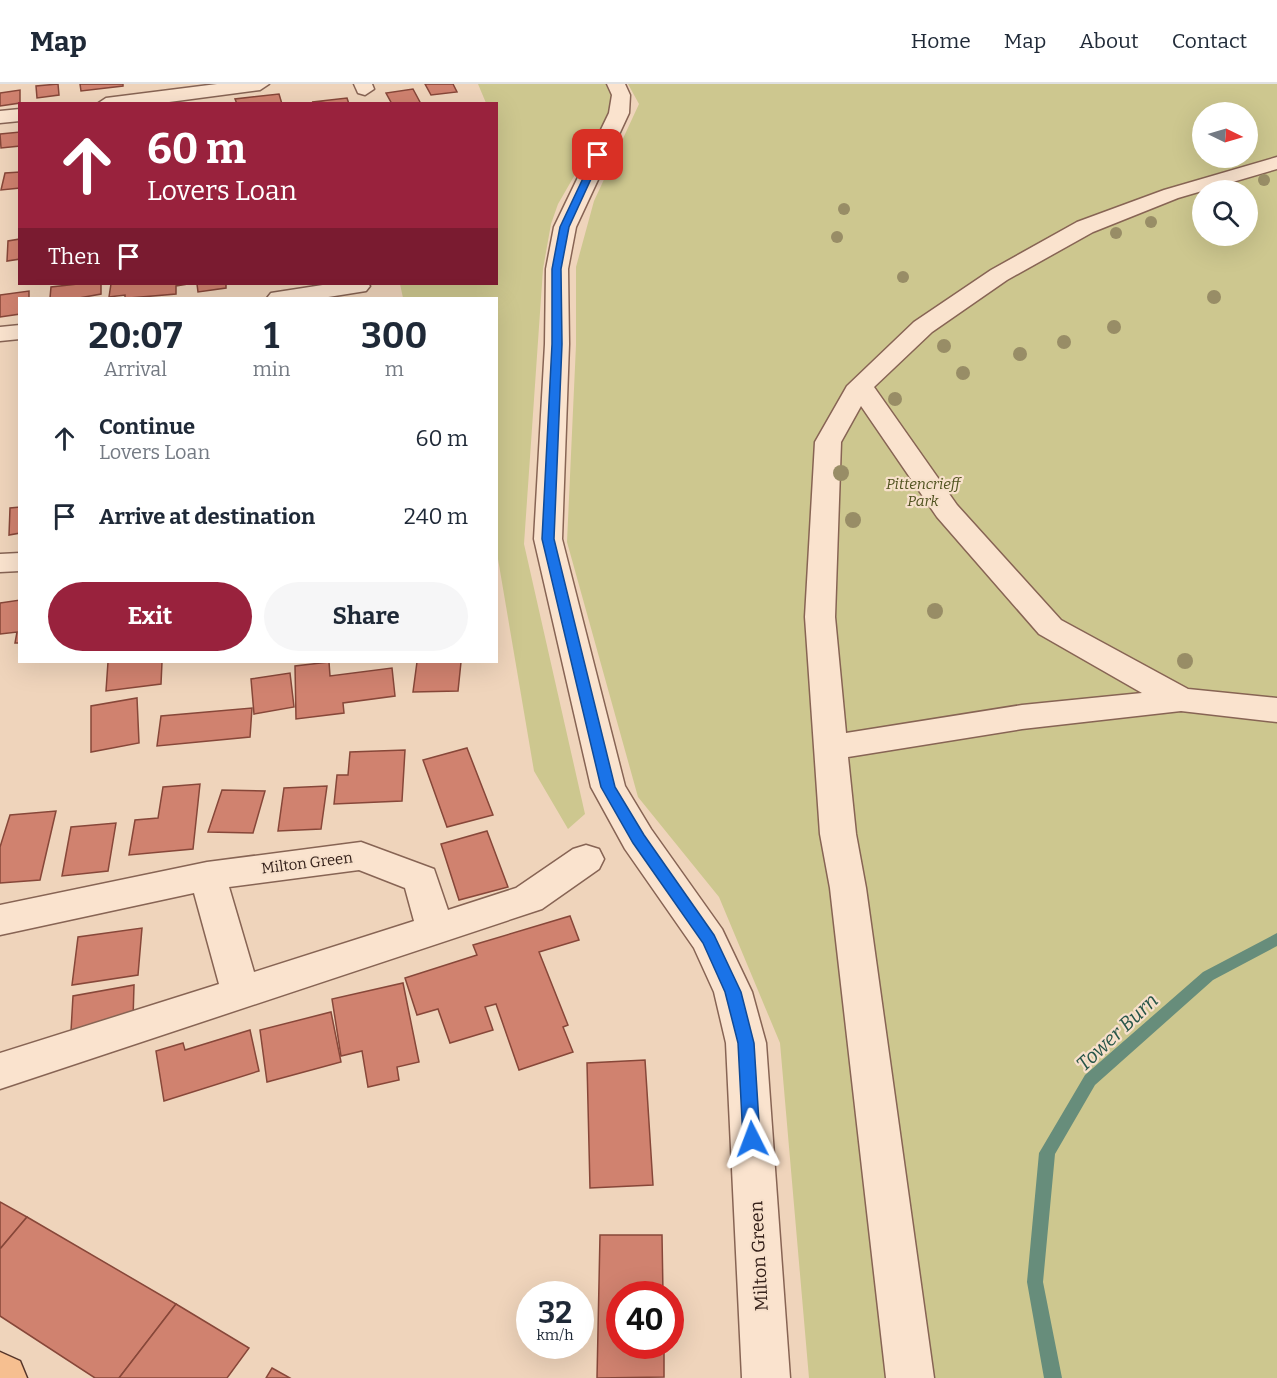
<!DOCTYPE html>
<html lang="en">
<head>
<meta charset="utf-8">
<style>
  :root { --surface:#fff; --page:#f6f6f7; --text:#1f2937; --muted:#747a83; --line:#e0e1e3; --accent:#99223d }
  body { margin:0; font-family:Bitter,serif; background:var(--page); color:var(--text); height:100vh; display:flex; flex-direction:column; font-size:22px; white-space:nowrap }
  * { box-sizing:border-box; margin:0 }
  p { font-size:20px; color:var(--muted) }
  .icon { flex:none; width:33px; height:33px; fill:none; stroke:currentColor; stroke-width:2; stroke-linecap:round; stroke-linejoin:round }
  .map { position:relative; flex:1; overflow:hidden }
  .drawer { position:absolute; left:18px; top:213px; width:480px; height:366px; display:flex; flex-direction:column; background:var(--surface); border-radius:0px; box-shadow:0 6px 24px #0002 }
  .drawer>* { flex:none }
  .guide { position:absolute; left:18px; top:18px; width:480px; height:183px; border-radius:0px; box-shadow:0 6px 24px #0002; background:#99223d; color:#fff; overflow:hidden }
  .needle { width:39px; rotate:95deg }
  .controls { position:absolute; left:1192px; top:18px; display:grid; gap:12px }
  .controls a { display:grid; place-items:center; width:66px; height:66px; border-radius:50%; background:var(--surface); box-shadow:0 6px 24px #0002; font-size:30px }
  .speed { position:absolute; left:516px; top:1197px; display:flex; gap:12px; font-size:30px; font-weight:700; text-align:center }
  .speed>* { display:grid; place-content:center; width:78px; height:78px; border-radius:50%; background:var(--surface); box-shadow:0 6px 24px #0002; line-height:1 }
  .speed small { font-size:15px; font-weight:400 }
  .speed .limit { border:9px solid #d22; background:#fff; color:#111 }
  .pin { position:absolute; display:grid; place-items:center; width:51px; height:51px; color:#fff; margin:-26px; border-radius:12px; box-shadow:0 3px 9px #0006 }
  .me { position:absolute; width:66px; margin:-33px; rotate:357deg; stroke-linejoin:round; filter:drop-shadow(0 0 4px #0008) }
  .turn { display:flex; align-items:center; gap:21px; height:126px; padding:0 30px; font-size:27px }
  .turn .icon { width:78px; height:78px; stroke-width:2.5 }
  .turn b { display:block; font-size:42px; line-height:51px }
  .then { display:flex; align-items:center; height:57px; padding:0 30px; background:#0003; gap:12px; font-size:22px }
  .eta { display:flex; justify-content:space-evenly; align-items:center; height:102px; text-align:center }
  .eta b { font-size:36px; font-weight:700; line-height:42px }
  .primary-button { display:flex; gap:12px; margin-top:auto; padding:12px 30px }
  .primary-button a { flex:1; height:69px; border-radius:36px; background:var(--accent); color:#fff; font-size:24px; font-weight:700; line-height:69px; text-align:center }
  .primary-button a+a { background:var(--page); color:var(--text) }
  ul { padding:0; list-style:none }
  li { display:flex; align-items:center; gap:18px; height:78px; padding:0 30px }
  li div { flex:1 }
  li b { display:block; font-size:22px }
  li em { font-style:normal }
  header { display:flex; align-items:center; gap:36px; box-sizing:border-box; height:84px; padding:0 30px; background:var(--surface); border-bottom:2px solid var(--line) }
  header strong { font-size:28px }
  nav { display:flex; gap:33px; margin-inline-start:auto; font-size:21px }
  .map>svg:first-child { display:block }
  .green { fill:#cdc78f; fill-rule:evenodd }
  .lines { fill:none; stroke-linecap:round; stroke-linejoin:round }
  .stream { fill:#678d7b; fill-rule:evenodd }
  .building { fill:#d0826f; stroke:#874739; stroke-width:1.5 }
  .minor-casing { stroke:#876454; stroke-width:3 }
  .major-casing { stroke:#543429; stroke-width:3 }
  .minor { fill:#fae3ce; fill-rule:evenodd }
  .major { fill:#f6bf90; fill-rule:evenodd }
  .tree { fill:#988d66 }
  .route { fill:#1a73e8; stroke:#114b97; stroke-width:1.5 }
  .labels { text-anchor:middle; stroke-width:4.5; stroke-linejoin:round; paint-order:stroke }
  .park-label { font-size:15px; font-style:italic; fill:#515320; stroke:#f7e0cb }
  .street-label { font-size:15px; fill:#35211a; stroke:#f7e0cb }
  .near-street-label { font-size:18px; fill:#35211a; stroke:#f7e0cb }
  .near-water-label { font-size:20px; font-style:italic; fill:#285649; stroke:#f7e0cb }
</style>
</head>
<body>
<header>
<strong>Map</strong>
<nav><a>Home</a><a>Map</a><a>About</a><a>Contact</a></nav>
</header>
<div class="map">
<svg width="1277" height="1294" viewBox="0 0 1277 1294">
  <rect width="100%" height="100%" fill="#efd4bb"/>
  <!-- green -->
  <g class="green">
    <polygon points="478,0 616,0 621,11 558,120 551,140 543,185 524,460 585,730 568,745 534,687 498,475 497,540 496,214 403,214 400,200 496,200 496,20 486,19"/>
    <path d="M628,0H1277V1294H809L780,959L719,813L638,713L567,458L576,261V183L594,117L639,20ZM1203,28H1248V74H1203ZM1203,106H1248V152H1203Z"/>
  </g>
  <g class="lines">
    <!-- stream -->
    <polygon class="stream" points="1277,849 1277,862 1213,896 1095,1001 1055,1070 1043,1198 1062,1294 1044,1294 1027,1198 1039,1069 1042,1064 1085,991 1203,888"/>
  </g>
  <!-- building -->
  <g class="building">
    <polygon points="58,0 59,11 37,14 36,2"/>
    <polygon points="80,0 123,0 123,2 81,7"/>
    <polygon points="425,0 453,0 457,8 431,11"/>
    <polygon points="413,5 421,20 392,20 386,9"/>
    <polygon points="20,6 20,19 0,22 0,9"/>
    <polygon points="279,10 282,20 237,20 235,15"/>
    <polygon points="347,14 349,20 312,18"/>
    <polygon points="20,48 20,62 1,64 0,50"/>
    <polygon points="20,88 20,104 1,106 5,89"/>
    <polygon points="20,155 20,175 7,177 8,157"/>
    <polygon points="78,200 101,200 101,210 79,214 50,214 51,203"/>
    <polygon points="111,200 188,200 176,202 176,210 129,214 125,214 125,211 109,213"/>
    <polygon points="197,200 226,200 226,204 198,208"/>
    <polygon points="29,207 29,214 20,214 20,230 0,233 0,211"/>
    <polygon points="20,423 20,449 9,451 10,424"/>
    <polygon points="20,516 20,559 15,559 17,548 0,550 0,519"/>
    <polygon points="108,578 162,578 161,600 106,607"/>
    <polygon points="329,578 330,592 392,584 395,612 343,619 344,629 296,635 295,582"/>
    <polygon points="417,578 461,578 458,607 413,608"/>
    <polygon points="290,589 294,623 254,630 251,595"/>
    <polygon points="137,614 139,659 91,668 91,622"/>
    <polygon points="252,624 250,653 157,662 161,632"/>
    <polygon points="467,664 493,731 447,743 423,676"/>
    <polygon points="405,666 402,717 334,720 337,691 348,691 350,668"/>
    <polygon points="200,700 193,765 129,771 135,736 158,734 163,703"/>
    <polygon points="327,702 321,745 278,747 284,704"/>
    <polygon points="222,706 265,707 253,749 208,748"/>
    <polygon points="56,727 40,796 0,799 0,763 10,731"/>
    <polygon points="116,739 108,787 62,792 71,743"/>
    <polygon points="487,747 508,803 459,816 441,760"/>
    <polygon points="570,832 579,856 539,868 568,941 563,943 573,968 519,986 496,920 485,923 493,946 450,959 438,925 417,931 405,894 477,871 473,861"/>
    <polygon points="142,844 138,891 72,901 78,853"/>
    <polygon points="403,899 419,978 397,983 399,996 368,1003 362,967 341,972 332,915"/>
    <polygon points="134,901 133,936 71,947 73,912"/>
    <polygon points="331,928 341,978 267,998 260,946"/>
    <polygon points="250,946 259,987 164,1017 156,967 183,959 185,966"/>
    <polygon points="645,976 653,1101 590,1104 587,979"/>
    <polygon points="0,1118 27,1133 0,1165"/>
    <polygon points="27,1133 176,1220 119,1294 95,1294 0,1232 0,1165"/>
    <polygon points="600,1151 662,1151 663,1210 620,1210 620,1262 664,1262 664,1293 597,1294"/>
    <polygon points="176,1220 249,1264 227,1294 119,1294"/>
    <polygon points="272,1284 290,1294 266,1294"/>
  </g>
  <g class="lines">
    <!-- minor casing -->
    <g class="minor-casing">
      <g id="minor">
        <polygon points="217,0 269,0 260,6 154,20 97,20 106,14"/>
        <polygon points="354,0 372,0 374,5 365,11 358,9"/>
        <polygon points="607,0 625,0 630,11 629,29 576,143 568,185 569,260 562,455 625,702 651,745 722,845 752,908 766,959 790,1294 742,1294 726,959 714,908 694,864 625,765 591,703 534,455 545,260 546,185 554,143 609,29 612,11"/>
        <polygon points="20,25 20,37 0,39 0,27"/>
        <path d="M1277,73V85L1178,114L1093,148L1007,196L932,248L874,303L957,421L1061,536L1188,605L1277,614V638L1181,627L1022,645L848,673L856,750L866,804L934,1294H886L830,804L820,750L805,533L815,358L847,302L914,238L991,186L1077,138L1164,106ZM861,322L937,433L1039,550L1142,609L1022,621L846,649L835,533L841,358Z"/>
        <polygon points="329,200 368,200 370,202 366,207 322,214 267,214 271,209"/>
        <polygon points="20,241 20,255 0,257 0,243"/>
        <polygon points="20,469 20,487 0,488 0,470"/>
        <path d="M361,758L434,785L448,826L516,804L573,765L586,761L599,765L604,775L599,785L542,825L0,1005V969L219,900L194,809L0,851V821L207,778ZM359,786L405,804L414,837L254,888L229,803Z"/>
      </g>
    </g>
    <!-- major casing -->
    <g class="major-casing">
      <polygon id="major" points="0,1268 20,1277 27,1294 0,1294"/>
    </g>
    <!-- minor -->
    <use href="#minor" class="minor"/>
    <!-- major -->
    <use href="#major" class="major"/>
  </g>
  <!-- trees -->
  <g class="tree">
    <circle cx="1264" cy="96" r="6"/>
    <circle cx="844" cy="125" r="6"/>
    <circle cx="1151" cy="138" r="6"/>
    <circle cx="1116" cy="149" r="6"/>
    <circle cx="837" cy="153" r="6"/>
    <circle cx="903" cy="193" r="6"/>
    <circle cx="1214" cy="213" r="7"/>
    <circle cx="1114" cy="243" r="7"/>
    <circle cx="1064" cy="258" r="7"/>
    <circle cx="944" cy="262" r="7"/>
    <circle cx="1020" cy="270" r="7"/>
    <circle cx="963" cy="289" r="7"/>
    <circle cx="895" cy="315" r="7"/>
    <circle cx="841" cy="389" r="8"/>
    <circle cx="853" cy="436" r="8"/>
    <circle cx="935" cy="527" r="8"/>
    <circle cx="1185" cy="577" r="8"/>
  </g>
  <!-- route -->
  <polygon class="route" points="598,69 602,71 569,143 561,185 562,260 554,455 615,703 644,751 714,851 741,908 754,959 760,1055 758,1060 752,1063 746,1060 743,1055 738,959 725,908 703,859 633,759 601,703 542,455 552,260 552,185 560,143 594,71"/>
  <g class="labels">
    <!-- park labels -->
    <g class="park-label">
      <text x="923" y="405">Pittencrieff<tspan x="923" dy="17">Park</tspan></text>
    </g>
    <!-- street labels -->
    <g class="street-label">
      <text transform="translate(307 779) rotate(-7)" y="5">Milton Green</text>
    </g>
    <!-- near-street labels -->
    <g class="near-street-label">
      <text transform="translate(759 1172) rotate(-93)" y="6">Milton Green</text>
    </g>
    <!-- near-water labels -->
    <g class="near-water-label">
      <text transform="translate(1117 948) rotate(-43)" y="7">Tower Burn</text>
    </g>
  </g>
</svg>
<div class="controls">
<a><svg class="needle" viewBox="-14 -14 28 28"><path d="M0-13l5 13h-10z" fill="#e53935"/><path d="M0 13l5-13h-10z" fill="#747a83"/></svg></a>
<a><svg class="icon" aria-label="search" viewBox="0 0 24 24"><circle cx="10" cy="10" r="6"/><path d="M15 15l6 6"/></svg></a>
</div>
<div class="speed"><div>32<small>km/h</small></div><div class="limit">40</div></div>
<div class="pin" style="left:598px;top:71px;background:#d93025"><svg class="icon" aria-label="arrive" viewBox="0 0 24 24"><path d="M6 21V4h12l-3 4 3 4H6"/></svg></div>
<svg class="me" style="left:752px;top:1055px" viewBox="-20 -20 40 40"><path d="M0-17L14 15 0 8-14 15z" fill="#1a73e8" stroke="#fff" stroke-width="4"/></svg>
<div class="guide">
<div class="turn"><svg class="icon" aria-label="ahead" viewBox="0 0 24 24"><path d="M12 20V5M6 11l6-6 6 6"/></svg><div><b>60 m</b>Lovers Loan</div></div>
<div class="then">Then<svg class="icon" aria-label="arrive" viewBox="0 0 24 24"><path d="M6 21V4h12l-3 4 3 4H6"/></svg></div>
</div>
<section class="drawer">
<div class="eta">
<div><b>20:07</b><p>Arrival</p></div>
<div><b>1</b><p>min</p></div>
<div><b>300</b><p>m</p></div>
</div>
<ul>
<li><svg class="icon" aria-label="ahead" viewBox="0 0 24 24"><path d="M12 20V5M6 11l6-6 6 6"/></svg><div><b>Continue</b><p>Lovers Loan</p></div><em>60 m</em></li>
<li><svg class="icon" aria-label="arrive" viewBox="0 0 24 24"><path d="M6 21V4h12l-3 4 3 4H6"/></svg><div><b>Arrive at destination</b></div><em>240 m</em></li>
</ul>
<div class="primary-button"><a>Exit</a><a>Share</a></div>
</section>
</div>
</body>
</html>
